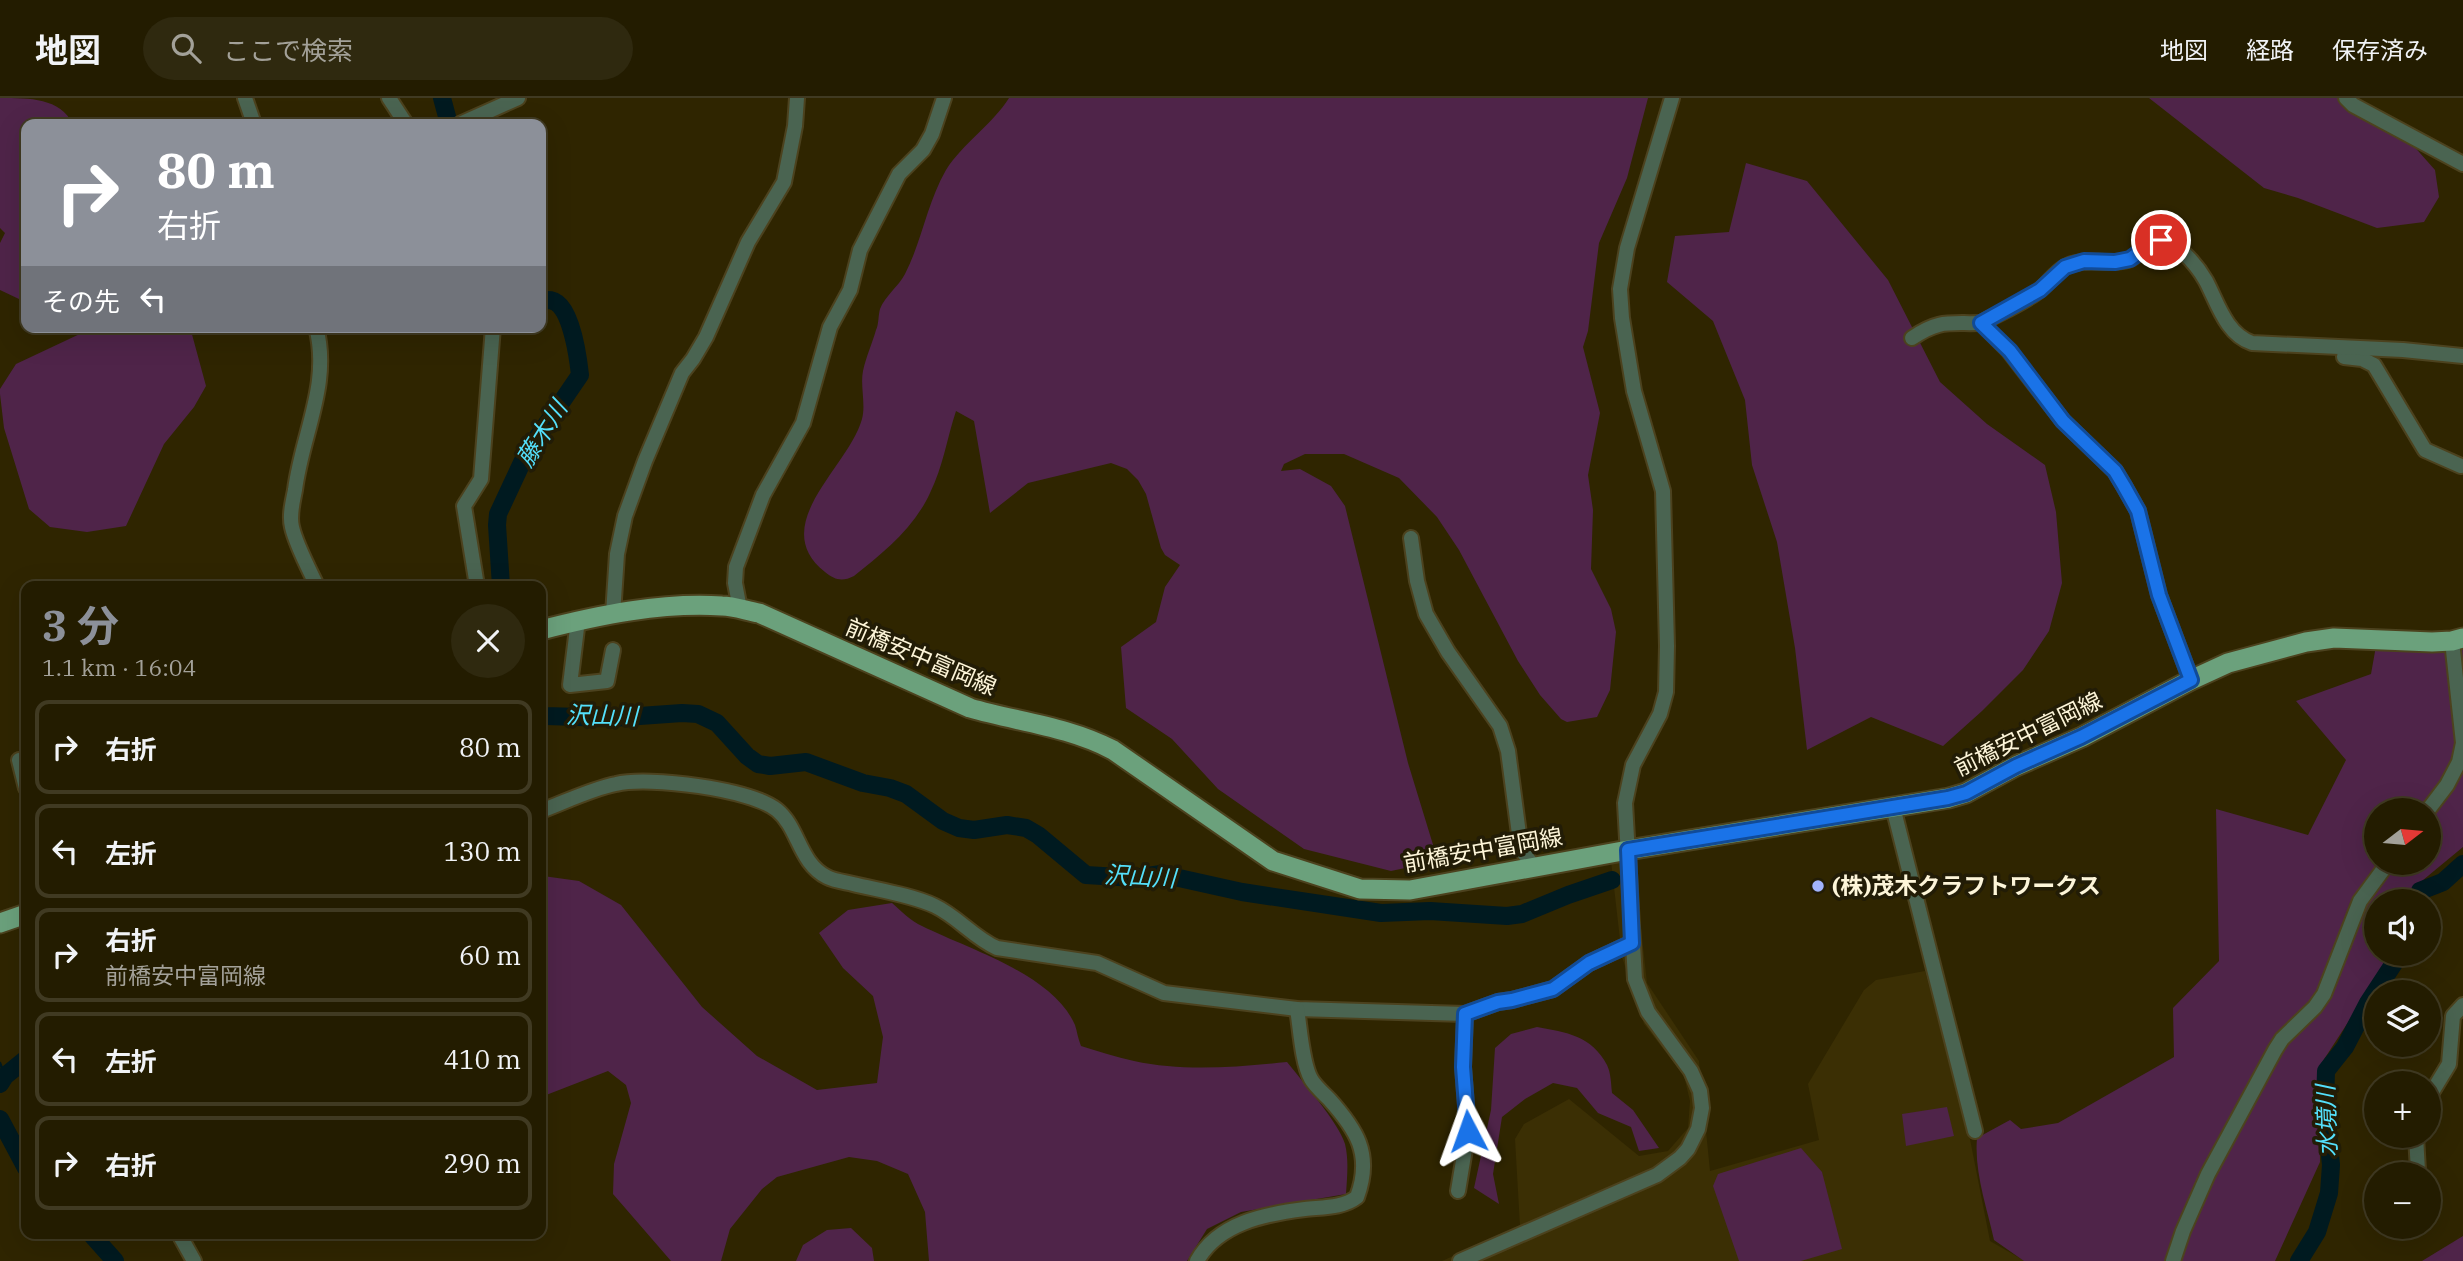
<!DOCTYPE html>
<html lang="ja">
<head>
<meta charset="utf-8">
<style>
  :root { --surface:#231c00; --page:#2f290f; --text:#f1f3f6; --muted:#a3a199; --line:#403a22; --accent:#8c9099 }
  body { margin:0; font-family:"IBM Plex Serif","Noto Sans JP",serif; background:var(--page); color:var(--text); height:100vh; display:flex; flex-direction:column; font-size:26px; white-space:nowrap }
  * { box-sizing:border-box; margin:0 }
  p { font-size:23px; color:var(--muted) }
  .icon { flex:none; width:38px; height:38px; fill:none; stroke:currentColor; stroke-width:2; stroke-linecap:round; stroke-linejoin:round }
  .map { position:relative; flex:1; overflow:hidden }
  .side { position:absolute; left:21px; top:483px; width:525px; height:658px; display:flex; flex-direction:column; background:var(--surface); border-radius:14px; box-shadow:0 7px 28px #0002,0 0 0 2px var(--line) }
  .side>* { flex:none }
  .hud { position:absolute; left:21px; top:21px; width:525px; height:214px; border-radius:14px; box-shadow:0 7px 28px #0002,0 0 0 2px var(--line); background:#8c9099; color:#fff; overflow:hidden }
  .needle { width:46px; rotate:74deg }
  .buttons { position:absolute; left:2364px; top:700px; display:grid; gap:14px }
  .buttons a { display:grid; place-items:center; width:77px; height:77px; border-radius:50%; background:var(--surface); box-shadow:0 7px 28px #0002,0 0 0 2px var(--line); font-size:35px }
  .pin { position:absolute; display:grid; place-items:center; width:60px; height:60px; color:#fff; margin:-30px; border:4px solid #fff; border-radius:50%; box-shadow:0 2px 7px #0007 }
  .me { position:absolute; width:77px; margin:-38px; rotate:356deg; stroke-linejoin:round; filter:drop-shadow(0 0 5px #0008) }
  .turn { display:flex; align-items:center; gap:24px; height:147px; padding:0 21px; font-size:32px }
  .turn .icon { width:91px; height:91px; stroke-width:2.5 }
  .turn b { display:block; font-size:49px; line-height:60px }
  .then { display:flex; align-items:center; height:66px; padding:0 21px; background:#0003; gap:14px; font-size:26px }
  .round { display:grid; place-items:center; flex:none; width:74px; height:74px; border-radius:37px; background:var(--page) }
  .headline { display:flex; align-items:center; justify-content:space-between; height:119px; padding:0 21px }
  h1 { font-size:42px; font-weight:700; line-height:52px; color:var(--accent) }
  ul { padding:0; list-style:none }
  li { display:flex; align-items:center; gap:21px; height:94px; margin:0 14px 10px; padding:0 7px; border:4px solid var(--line); border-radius:14px }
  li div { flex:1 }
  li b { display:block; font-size:26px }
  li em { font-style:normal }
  header { display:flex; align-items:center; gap:42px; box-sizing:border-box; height:98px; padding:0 35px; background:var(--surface); border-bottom:2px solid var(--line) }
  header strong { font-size:33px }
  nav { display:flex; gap:38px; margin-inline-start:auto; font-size:24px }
  .search { width:490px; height:63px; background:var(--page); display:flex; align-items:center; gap:18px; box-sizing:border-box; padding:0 24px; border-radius:38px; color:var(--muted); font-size:26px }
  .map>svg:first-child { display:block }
  .built { fill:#3b2f04 }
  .green { fill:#4f2449; fill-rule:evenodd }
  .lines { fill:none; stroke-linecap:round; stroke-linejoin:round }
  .stream { stroke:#001a20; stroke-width:2.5 }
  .river { stroke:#001a20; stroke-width:18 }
  .minor-casing { stroke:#4c421e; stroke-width:18 }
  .major-casing { stroke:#4c421e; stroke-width:23 }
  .minor { stroke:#4a6451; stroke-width:14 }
  .major { stroke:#6ba17c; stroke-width:19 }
  .route-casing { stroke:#114b97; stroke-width:18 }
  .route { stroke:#1a73e8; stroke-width:12 }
  .poi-dot { fill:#a1b3fd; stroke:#221c06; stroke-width:2.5 }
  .labels { text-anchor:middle; stroke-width:7; stroke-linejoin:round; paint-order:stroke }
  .street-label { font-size:23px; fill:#fdf5d9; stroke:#221c06 }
  .poi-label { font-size:23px; font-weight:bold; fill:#fdf5d9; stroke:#221c06; text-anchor:start }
  .water-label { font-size:24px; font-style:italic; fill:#54e0fc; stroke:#221c06 }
</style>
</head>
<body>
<header>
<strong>地図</strong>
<div class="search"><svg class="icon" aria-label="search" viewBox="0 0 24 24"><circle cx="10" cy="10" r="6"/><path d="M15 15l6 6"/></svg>ここで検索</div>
<nav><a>地図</a><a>経路</a><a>保存済み</a></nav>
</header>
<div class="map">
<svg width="2463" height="1163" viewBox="0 0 2463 1163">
  <rect width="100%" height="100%" fill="#2f2500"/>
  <!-- built -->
  <polygon class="built" points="1611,763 1634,767 1647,885 1699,963 1710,1073 1819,1042 1808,986 1864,892 1876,882 1925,873 1969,1036 1990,1143 2025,1163 1442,1163 1520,1128 1515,1041 1524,1026 1569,1001 1639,1058 1668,1053 1688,1030 1690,1003 1684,978 1644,926 1622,859"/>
  <!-- green -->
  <g class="green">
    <path d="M0,0C30,0 60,0 73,26H26V200L19,201L0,192V145L5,135L0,130Z"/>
    <path d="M1009,0H1648L1627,80L1599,145L1588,233L1583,249L1600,315L1588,377L1593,412L1591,471L1611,511L1616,534L1610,592L1597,619L1567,624L1561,621L1540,597L1518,563L1459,452L1437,419L1399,380L1344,356H1305L1284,366L1281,373L1300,371L1331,388L1345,408L1408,665L1438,763L1391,773L1304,751L1218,691L1172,641L1126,610L1121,549L1156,524L1165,489L1180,467L1165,457L1161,450L1146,396L1138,382L1127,371L1111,365L1028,385L990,415L974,323L956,313C947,340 943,369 930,395C914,430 883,455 854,478C842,484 835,482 825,474C766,427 849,369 862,321C866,306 860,288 863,273C866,259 872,246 876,232C879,226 878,218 880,211C885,198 898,189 905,176C922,143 927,105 946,72C963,45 992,27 1009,0Z"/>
    <polygon points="2149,0 2358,0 2396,28 2435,72 2439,99 2424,124 2377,130 2298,100 2264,90"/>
    <polygon points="1746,65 1807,83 1888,182 1940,284 1987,326 2045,367 2056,414 2062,485 2049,533 2023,572 1982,613 1943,648 1871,619 1807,652 1795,550 1777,444 1752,367 1745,302 1713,223 1667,184 1675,138 1729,134"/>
    <polygon points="87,229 190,229 206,288 194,309 164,346 126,428 87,434 50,429 29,411 4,330 0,296 0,291 16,266 84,234"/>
    <path d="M2376,548L2463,551V749L2411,792L2407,803H2376V856H2388L2382,872L2319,969L2320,1064L2275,1163H2024L1994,1142C1987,1110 1974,1074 1977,1040L2010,1022L2021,1031L2058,1025L2174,959L2173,910L2219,863L2216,711L2308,737L2346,662L2296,603L2371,576ZM2376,712H2429V765H2376Z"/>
    <path d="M543,778L579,783L621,807L702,909L757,958L817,992L877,985L883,939L873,898L843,870L819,835L848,812L892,805C901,813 911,823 922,828C968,851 1053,876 1075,927C1077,933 1078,941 1081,948C1098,953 1116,959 1134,963C1184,974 1236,969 1287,964C1302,983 1339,1025 1345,1046C1349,1062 1347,1080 1346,1096L1241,1114L1207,1131L1187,1163H929L925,1114L908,1076L877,1063L849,1059L777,1079L762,1091L730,1131L721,1163H671L613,1096L614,1066L631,1005L626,987L608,973L541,999V780Z"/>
    <path d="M1537,929C1566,934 1592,938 1607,967C1611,975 1611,986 1612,995L1633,1012L1659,1050L1639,1053L1631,1029L1598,1015L1577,990L1553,985L1525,1001L1502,1019L1493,1076L1499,1106L1474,1090L1491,1012L1495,950L1511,936Z"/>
    <polygon points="1947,1009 1954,1038 1906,1048 1902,1016"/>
    <polygon points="1801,1050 1822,1074 1842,1151 1801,1163 1739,1163 1713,1088 1718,1076"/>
    <polygon points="851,1130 872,1150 874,1163 796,1163 803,1147 827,1132"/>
    <polygon points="2463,1138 2463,1163 2422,1163"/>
  </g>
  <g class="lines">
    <!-- stream -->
    <polyline class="stream" points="0,965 5,978"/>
    <!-- river -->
    <g class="river">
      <polyline points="442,0 449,26"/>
      <path d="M501,488L497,427L498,416L526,356L580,277C578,259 572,216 557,205C552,201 547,202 541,202"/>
      <polyline points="541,616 546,618 611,620 682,615 698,616 717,625 747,658 758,666 770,668 806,664 863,685 890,690 906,696 943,723 959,730 974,732 1007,727 1026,730 1038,737 1086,777 1135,780 1161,776 1242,794 1381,815 1430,813 1507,818 1522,816 1568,797 1612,782"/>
      <polyline points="2418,803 2420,793 2443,784 2463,766"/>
      <polyline points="0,986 5,978 26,961"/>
      <polyline points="0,1021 26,1070"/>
      <polyline points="91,1136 115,1163"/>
      <polyline points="2299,1163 2317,1134 2329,1095 2331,1067 2325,1007 2326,973 2345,949 2368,905 2400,856"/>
    </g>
    <!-- minor casing -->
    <g class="minor-casing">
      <g id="minor">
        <polyline points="245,0 254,26"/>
        <polyline points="389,0 406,26"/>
        <polyline points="2346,0 2353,7 2463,66"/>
        <polyline points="460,26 518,0"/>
        <path d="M316,229C331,286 302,336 295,392C293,403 289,417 292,429C296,447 309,471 317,488"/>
        <path d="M1912,240C1940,221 1949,226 1981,225"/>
        <polyline points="2344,259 2362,261 2374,267 2425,352 2461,368"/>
        <polyline points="1411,440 1417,483 1426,516 1448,554 1500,628 1508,653 1521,751 1534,769"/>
        <polyline points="477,488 464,408 481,381 493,229"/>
        <polyline points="740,511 735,485 736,469 763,397 803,325 830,229 850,192 860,152 899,76 923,52 932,36 944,0"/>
        <polyline points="613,516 617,456 625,418 645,363 682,275 693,261 706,239 748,144 784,84 795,28 797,0"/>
        <polyline points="578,522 570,587 607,583 613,552"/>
        <path d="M2191,582L2159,497L2138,413L2124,388L2115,373L2063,323L2009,253L1981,225C2001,214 2024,205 2041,191C2049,184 2056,174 2065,169C2084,158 2108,168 2128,162C2138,159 2144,147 2154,144C2173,136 2198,169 2206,183C2218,206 2226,236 2252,245L2403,252L2463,258"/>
        <polyline points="19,662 26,690"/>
        <polyline points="1893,709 1975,1033"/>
        <polyline points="2428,712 2447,687 2459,664 2463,645 2452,543"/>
        <path d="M541,713C565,704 591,691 616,686C649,678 751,691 777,712C799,730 799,765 827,779C835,783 845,784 853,786C878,792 912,797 935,808C958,819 974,840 997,850L1097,865L1164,895L1297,911L1465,916L1498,904L1512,902L1553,891L1589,865L1632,845"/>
        <polyline points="2429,999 2449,966 2453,918 2463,907"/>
        <polyline points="2416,1038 2418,1073"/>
        <polyline points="1458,1093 1468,1033 1463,969 1465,916"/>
        <polyline points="179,1136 194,1163"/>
        <path d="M1197,1163C1218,1125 1265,1116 1305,1111C1323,1109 1343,1110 1357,1099C1373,1056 1356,1031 1329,1001C1323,995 1315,988 1311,981C1302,965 1300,929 1297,911"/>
        <polyline points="1460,1163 1657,1077 1680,1060 1688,1051 1698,1031 1702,1010 1700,993 1691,973 1648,914 1635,881 1625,705 1633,667 1660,616 1666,594 1667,548 1663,393 1634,293 1622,220 1620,191 1627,150 1672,0"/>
        <polyline points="2173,1163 2183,1133 2208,1076 2275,952 2282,941 2315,909 2324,896 2360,803 2388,765"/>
      </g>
    </g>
    <!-- major casing -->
    <g class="major-casing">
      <g id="major">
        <path d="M541,532C599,517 662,504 722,508C734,508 747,513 759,515L970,610C1018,624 1067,628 1113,652L1273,763L1360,791L1410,792L1628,752L1949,700L1966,695L2016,668L2082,639L2191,582L2228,565L2306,544L2334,540L2432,544L2452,543L2463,540"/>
        <polyline points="0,825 26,816"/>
      </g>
    </g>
    <!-- minor -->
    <use href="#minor" class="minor"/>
    <!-- major -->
    <use href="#major" class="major"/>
  </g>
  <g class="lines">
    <!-- route casing -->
    <g class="route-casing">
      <polyline id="route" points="1468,1033 1463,969 1465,916 1498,904 1512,902 1553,891 1589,865 1632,845 1628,752 1948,700 1966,695 2016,668 2081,639 2191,582 2159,497 2138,413 2124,388 2115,373 2063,323 2010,253 1981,225 2040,192 2065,169 2084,163 2115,164 2130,161 2153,144 2161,142"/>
    </g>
    <!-- route -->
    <use href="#route" class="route"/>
  </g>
  <!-- markers -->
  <circle class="poi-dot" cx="1818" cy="788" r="7"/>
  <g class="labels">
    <!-- street labels -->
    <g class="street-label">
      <text transform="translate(921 559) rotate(23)" y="8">前橋安中富岡線</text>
      <text transform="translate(2028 636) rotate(-26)" y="8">前橋安中富岡線</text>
      <text transform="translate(1483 752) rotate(-10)" y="8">前橋安中富岡線</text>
    </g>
    <!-- poi labels -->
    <g class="poi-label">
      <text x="1832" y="796">(株)茂木クラフトワークス</text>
    </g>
    <!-- water labels -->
    <g class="water-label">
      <text transform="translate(542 336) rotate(-58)" y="8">藤木川</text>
      <text transform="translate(602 618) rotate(1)" y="8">沢山川</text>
      <text transform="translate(1140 779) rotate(3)" y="8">沢山川</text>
      <text transform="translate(2327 1023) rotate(-92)" y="8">水境川</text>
    </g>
  </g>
</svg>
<div class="buttons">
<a><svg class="needle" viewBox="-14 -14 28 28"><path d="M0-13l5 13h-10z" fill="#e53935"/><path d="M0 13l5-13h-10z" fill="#a3a199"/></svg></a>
<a><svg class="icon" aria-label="sound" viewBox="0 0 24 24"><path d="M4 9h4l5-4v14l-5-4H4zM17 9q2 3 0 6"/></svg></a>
<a><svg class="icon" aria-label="layers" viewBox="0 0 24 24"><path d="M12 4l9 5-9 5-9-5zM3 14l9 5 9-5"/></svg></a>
<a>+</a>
<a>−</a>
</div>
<div class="pin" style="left:2161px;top:142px;background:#d93025"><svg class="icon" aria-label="arrive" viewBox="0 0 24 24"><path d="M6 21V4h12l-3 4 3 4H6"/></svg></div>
<svg class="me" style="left:1468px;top:1033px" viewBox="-20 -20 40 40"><path d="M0-17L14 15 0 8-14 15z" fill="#1a73e8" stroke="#fff" stroke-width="4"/></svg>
<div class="hud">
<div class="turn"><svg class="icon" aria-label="right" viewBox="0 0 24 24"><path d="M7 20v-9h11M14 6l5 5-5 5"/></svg><div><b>80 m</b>右折</div></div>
<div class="then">その先<svg class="icon" aria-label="left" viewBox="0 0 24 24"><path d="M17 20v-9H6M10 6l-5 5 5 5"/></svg></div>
</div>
<section class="side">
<div class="headline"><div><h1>3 分</h1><p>1.1 km · 16:04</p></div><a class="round"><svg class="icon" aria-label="close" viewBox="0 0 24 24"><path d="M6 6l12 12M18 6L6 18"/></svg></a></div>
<ul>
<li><svg class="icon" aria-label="right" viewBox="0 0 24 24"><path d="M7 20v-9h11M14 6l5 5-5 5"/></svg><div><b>右折</b></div><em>80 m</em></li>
<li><svg class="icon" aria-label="left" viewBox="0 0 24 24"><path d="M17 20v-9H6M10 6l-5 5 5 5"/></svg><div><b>左折</b></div><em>130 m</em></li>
<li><svg class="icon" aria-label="right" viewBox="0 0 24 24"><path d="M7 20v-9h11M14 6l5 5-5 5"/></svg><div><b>右折</b><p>前橋安中富岡線</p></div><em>60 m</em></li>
<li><svg class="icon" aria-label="left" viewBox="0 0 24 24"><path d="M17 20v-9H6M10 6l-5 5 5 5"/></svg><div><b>左折</b></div><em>410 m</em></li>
<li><svg class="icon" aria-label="right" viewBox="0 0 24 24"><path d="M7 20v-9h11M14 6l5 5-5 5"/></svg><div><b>右折</b></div><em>290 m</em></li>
</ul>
</section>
</div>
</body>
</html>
